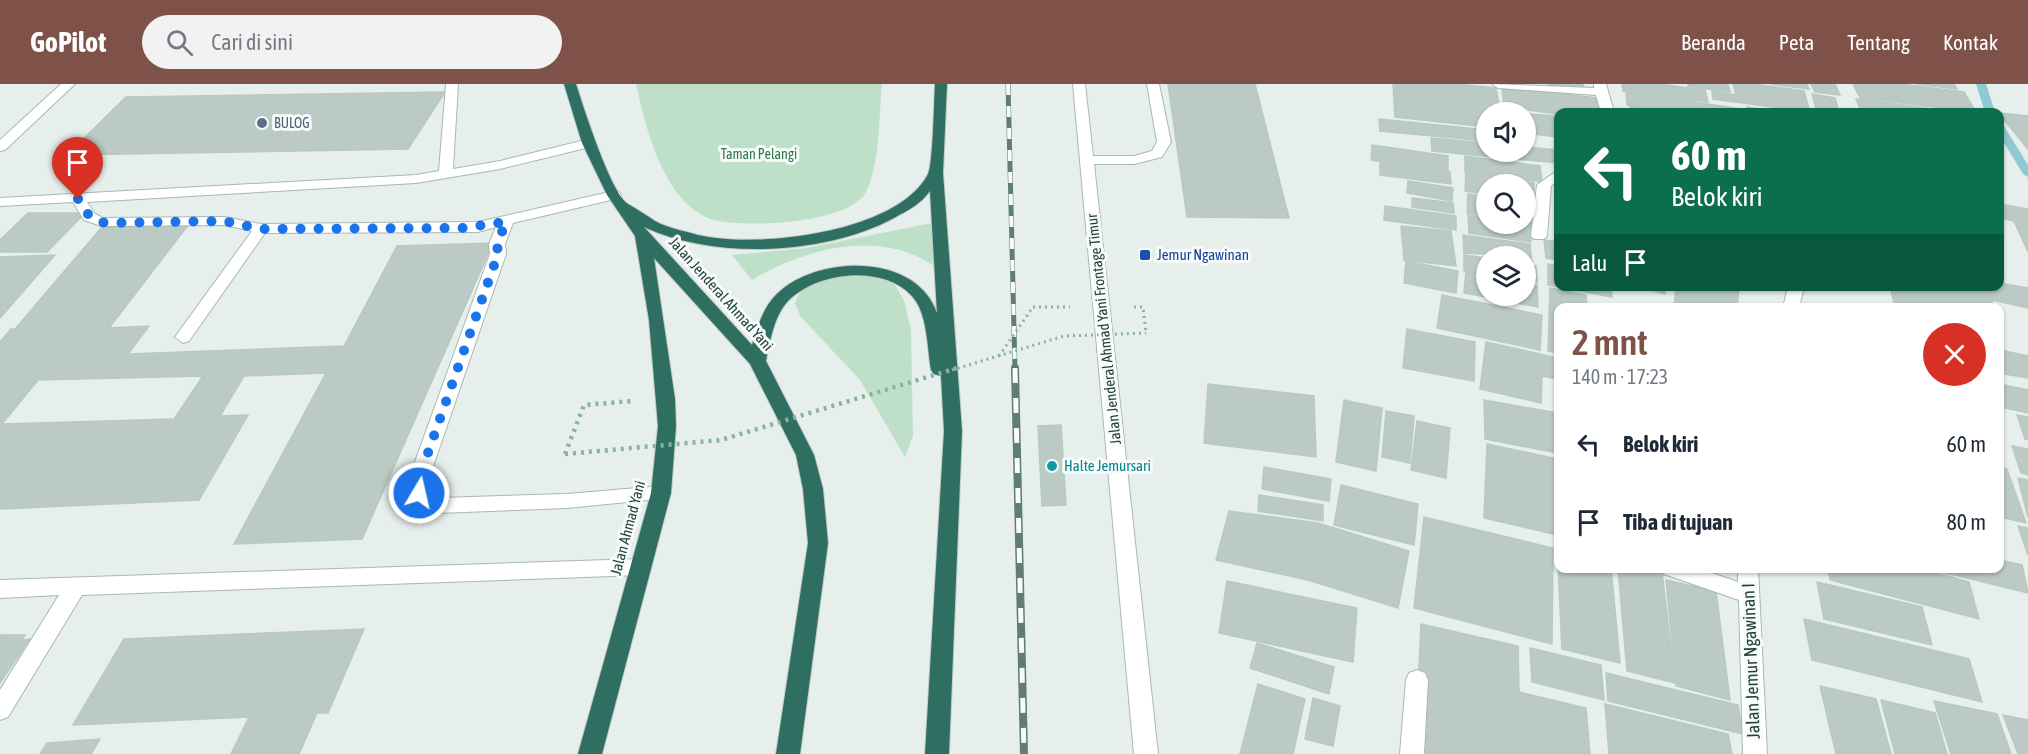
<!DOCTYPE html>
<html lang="id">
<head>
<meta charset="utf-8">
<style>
  :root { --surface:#fff; --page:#f2f2f3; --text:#1f2937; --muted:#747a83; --accent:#7f5249 }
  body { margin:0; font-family:"Asap Condensed",sans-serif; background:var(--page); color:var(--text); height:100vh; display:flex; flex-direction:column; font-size:22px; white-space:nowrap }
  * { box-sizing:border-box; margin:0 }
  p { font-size:20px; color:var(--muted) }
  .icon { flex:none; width:33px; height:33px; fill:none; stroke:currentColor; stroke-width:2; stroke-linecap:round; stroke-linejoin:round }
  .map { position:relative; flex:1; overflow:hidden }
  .side { position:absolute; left:1554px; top:219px; width:450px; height:270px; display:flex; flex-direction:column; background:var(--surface); border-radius:12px; box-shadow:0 2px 4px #0004 }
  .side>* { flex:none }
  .top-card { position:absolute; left:1554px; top:24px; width:450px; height:183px; border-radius:12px; box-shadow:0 2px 4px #0004; background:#0b6e4f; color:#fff; overflow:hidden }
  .tools { position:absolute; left:1476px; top:18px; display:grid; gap:12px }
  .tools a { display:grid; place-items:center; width:60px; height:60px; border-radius:50%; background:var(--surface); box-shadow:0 2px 4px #0004; font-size:30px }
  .pin { position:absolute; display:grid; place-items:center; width:51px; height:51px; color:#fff; margin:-62px -26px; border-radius:50% 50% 50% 0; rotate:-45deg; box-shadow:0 0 6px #0007 }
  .pin .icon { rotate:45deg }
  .me { position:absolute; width:66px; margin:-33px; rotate:9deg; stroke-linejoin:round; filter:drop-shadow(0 0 4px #0008) }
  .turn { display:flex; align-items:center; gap:21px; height:126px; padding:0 18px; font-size:27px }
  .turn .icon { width:78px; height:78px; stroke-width:2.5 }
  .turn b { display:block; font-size:42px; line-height:51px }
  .then { display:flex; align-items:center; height:57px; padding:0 18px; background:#0003; gap:12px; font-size:22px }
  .round { display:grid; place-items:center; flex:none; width:63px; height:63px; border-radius:32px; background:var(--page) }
  .headline { display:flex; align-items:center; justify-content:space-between; height:102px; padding:0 18px }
  h1 { font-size:36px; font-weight:600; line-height:45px; color:var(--accent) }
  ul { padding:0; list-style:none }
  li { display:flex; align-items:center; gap:18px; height:78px; padding:0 18px }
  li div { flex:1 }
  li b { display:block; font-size:22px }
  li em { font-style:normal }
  header { display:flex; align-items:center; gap:36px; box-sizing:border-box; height:84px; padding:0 30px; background:var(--accent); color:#fff }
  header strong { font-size:28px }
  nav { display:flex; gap:33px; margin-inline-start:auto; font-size:21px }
  .search { width:420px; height:54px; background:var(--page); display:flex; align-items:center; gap:15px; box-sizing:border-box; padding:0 21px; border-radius:33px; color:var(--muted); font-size:22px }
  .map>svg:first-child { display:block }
  .green { fill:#bfe0c8 }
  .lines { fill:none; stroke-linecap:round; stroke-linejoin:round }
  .stream { fill:#8ec9d4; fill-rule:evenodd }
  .building { fill:#bbcac4; stroke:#b8c9c2; stroke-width:1.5; fill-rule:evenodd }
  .minor-casing { stroke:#a8b8b2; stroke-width:2 }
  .highway-casing { stroke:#c2cac8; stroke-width:2 }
  .path-far1 { stroke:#86b3a5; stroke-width:3; stroke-dasharray:2 4; stroke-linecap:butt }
  .path { stroke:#86b3a5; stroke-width:4.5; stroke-dasharray:3 5; stroke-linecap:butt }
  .minor { fill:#fff; fill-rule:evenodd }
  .highway { fill:#2f6f62; fill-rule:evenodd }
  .rail-far1-casing { stroke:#5f7d75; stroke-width:5 }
  .rail-casing { stroke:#5f7d75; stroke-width:8 }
  .rail-far1 { stroke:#f7fbf9; stroke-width:4; stroke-dasharray:11; stroke-linecap:butt }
  .rail { stroke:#f7fbf9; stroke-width:5; stroke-dasharray:15; stroke-linecap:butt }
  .path-bridge-far1 { stroke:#86b3a5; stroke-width:3; stroke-dasharray:2 4; stroke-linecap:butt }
  .path-bridge { stroke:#86b3a5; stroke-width:4.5; stroke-dasharray:3 5; stroke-linecap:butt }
  .route { stroke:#1a73e8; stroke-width:10; stroke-dasharray:0 18 }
  .service-dot { fill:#5c6f8a; stroke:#f7fbf9; stroke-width:2 }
  .transit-dot { fill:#1a4fb4; stroke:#f7fbf9; stroke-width:2 }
  .culture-dot { fill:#0f9aa8; stroke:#f7fbf9; stroke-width:2 }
  .labels { text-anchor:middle; stroke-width:6; stroke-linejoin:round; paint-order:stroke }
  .far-service-label { font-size:14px; fill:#4e5e75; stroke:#f7fbf9; text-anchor:start }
  .far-park-label { font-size:14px; fill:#2d7a4b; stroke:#f7fbf9 }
  .transit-label { font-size:15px; fill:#164399; stroke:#f7fbf9; text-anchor:start }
  .street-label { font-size:15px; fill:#24423a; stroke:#f7fbf9 }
  .culture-label { font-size:15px; fill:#0d838f; stroke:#f7fbf9; text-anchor:start }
  .near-street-label { font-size:18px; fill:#24423a; stroke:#f7fbf9 }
</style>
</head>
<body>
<header>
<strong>GoPilot</strong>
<div class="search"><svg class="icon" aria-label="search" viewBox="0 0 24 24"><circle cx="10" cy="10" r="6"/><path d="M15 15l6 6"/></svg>Cari di sini</div>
<nav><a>Beranda</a><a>Peta</a><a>Tentang</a><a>Kontak</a></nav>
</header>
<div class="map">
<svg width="2028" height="670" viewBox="0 0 2028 670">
  <rect width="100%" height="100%" fill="#e6efeb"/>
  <!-- green -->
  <g class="green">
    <path d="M636,0H882C879,31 880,81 866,108C849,140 746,144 714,136C706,134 693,126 687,120C658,92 644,38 636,0Z"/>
    <path d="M937,138L938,185C883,143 806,164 752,196L732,171L807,164Z"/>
    <path d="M870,187L891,195L904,216L911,246L913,352L905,373L860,296L801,233L795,220C804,188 842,191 870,187Z"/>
  </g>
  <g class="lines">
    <!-- stream -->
    <g class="stream">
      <polygon points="1976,0 1986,0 1995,28 1985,28"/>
      <polygon points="2000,41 2004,42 2028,81 2028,93 2023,90 2000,52"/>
    </g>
  </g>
  <!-- building -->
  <g class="building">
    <polygon points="1168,0 1255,0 1289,134 1187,133"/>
    <polygon points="1393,0 1457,0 1496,4 1500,28 1486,28 1486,43 1395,33"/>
    <polygon points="1548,0 1583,0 1585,7 1549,3"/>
    <polygon points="1622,0 1658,0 1705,6 1708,18 1623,7"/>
    <polygon points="1688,0 1728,0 1730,8 1688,2"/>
    <polygon points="1733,0 1754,0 1804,7 1810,28 1713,15 1712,7 1736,11"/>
    <polygon points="1771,0 1807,0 1809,5"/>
    <polygon points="1811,0 1835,0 1840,11 1815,8"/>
    <polygon points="1853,0 1900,0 1964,8 1976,28 1860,14"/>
    <polygon points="1916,0 1954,0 1957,5"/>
    <polygon points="1502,3 1597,14 1601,28 1558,30 1504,23"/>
    <polygon points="445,8 408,65 67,71 126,13"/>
    <polygon points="1626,8 1741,25 1742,28 1679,28 1627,21"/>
    <polygon points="1812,10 1835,14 1839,28 1817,28"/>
    <polygon points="1856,15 1956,28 1870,28 1861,27"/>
    <polygon points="1630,22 1669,28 1631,28"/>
    <polygon points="1747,23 1781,28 1748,28"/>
    <polygon points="2000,29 2028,32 2028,65 2000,31"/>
    <polygon points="1527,30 1558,32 1558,53 1532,50"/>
    <polygon points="1379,35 1486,46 1486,57 1380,47"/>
    <polygon points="1431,54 1486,59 1486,68 1526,68 1526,63 1558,66 1558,79 1432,67"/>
    <polygon points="1372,61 1448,72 1448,87 1371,76"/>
    <polygon points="1465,72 1540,82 1542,98 1465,88"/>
    <polygon points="1380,79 1450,88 1451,100 1380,91"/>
    <polygon points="1466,88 1534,99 1534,118 1526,116 1526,100 1486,100 1486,110 1465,107"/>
    <polygon points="1408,97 1453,104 1452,117 1407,109"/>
    <polygon points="1468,110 1486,113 1486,132 1467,129"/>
    <polygon points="1412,114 1453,119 1454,129 1412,123"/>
    <polygon points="1526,119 1531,120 1531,140 1526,139"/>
    <polygon points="2000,120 2028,125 2028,168 2014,137 2000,134"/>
    <polygon points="1385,122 1456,132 1456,146 1384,136"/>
    <polygon points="28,129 85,129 47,168 0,168 0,156"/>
    <polygon points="1468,131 1486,134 1486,140 1530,140 1531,158 1469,149"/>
    <path d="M189,140L109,244L149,242L128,270L344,262L397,162L493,159L362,455L234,460L326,289L244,292L220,332L248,331L199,416L0,425V258L11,245H15L102,143ZM203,292L174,335L2,340L38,296Z"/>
    <polygon points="1401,142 1451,147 1456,182 1404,176"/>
    <polygon points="1463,151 1530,160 1532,179 1526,178 1526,172 1464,169"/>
    <polygon points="1544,156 1558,158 1558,176 1546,174"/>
    <polygon points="55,171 0,234 0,173"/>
    <polygon points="1464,171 1486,174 1486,190 1464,187"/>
    <polygon points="1406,177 1458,187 1456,209 1404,199"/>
    <polygon points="1526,180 1536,182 1537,198 1526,196"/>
    <polygon points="1548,180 1558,182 1558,202 1611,202 1612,213 1548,201"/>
    <polygon points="1466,188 1486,191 1486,212 1526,212 1526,198 1537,201 1538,223 1464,209"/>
    <polygon points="2000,199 2028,204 2028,224 1992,216 1994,224 1895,224 1890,202 2000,202"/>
    <polygon points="1637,202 1666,202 1665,210"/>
    <polygon points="1676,202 1739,202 1737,224 1674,224"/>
    <polygon points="1550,204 1586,211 1587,224 1558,224 1558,269 1548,267"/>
    <polygon points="1442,211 1542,231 1540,266 1437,244"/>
    <polygon points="1407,245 1475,258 1474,297 1403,284"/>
    <polygon points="1486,258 1558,274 1558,295 1542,292 1541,319 1480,305"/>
    <polygon points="2000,266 2028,272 2028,294 2005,290"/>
    <polygon points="1208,300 1314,312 1316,373 1204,359"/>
    <polygon points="2000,300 2028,306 2028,329 2000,323"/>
    <polygon points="1344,316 1382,324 1376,387 1336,378"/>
    <polygon points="1484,316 1557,329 1558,369 1485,355"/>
    <polygon points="1386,327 1414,332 1410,379 1382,373"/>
    <polygon points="2017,331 2028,333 2028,355 2025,355"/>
    <polygon points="1417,337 1450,344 1446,394 1411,386"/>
    <polygon points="1061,341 1066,421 1042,422 1038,342"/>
    <polygon points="1487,360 1558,375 1558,451 1484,434"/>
    <polygon points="2012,362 2028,365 2028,391 2021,389"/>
    <polygon points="1264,383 1331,395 1329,417 1262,405"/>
    <polygon points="2000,383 2007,385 2026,439 2000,433"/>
    <polygon points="2018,394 2028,396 2028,433"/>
    <polygon points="1341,401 1418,420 1414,461 1334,441"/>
    <polygon points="1259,411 1323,421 1323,437 1258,427"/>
    <polygon points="1229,427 1318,439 1409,467 1398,524 1308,496 1216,476"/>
    <polygon points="1424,433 1553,464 1552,560 1414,524"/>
    <polygon points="2018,442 2028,444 2028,471"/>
    <polygon points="1557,461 1558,484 1611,484 1620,579 1562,565"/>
    <polygon points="2000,476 2022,481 2028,509 1926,484 2000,484"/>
    <polygon points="1618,484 1647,484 1662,488 1675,599 1627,587"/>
    <polygon points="1828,484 1919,484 1969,498 1979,535 1830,496"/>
    <polygon points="1666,496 1716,507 1730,616 1676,602"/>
    <polygon points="1227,497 1357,524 1353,578 1219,549"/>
    <polygon points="1817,498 1922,523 1932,561 1824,535"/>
    <polygon points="1804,535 1969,575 1982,618 1812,576"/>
    <polygon points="1421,540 1518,562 1519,608 1586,624 1590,670 1415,670"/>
    <polygon points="364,545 328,629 317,629 299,670 231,670 249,633 73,641 124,555"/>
    <polygon points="0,551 25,551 22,556 30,555 0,599"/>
    <polygon points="1257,559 1334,583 1329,610 1250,584"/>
    <polygon points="1530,564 1601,581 1604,616 1532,598"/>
    <polygon points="1606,589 1738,621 1743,650 1608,617"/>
    <polygon points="1258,600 1305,615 1293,670 1240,670"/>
    <polygon points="1820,602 1876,615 1891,670 1836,670"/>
    <polygon points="1313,614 1340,622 1333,662 1305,655"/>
    <polygon points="1881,616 1935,629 1947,670 1895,670"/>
    <polygon points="1934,617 1997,630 2011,670 1951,670"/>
    <polygon points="1605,620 1728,650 1732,670 1609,670"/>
    <polygon points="2003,631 2028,636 2028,670 2018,670"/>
    <polygon points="100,655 91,670 40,670 47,659"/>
  </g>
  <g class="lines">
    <!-- minor casing -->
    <g class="minor-casing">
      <g id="minor">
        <polygon points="61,0 75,0 5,66 0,67 0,56"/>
        <polygon points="446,0 458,0 453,85 500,77 589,55 596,59 594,62 500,85 416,99 87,118 95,130 103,134 224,133 261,140 478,138 614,107 619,108 621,111 619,114 513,139 505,160 506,170 427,400 431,409 440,414 567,410 661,402 668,404 671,409 668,414 567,424 439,429 417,420 407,400 490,170 489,160 496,143 478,148 265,149 189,257 183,259 175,253 252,147 224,141 101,142 84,136 73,118 0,122 0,114 416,91 439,87"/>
        <polygon points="1073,0 1085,0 1093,72 1134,72 1152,67 1157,58 1147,0 1159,0 1171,58 1162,73 1134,80 1094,80 1158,670 1134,670"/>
        <polygon points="1492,0 1594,4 1594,0 1606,0 1614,28 1601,28 1596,11 1498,4"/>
        <polygon points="1558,86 1558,97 1551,102 1547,152 1544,155 1534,155 1531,152 1537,101"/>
        <polygon points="1788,202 1804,202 1799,224 1783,224"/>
        <polygon points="640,475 647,477 650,483 647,489 640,491 82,511 8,633 0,636 0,606 59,511 0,514 0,496"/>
        <polygon points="1661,484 1697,484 1738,498 1738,484 1758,484 1767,670 1743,670 1739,516 1664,490"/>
        <polygon points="1417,586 1425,589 1428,596 1424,670 1400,670 1406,596 1409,589"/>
      </g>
    </g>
    <!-- highway casing -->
    <g class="highway-casing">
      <path id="highway" d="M564,0H576C583,22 611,110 628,120C637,125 646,131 655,137C667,144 685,147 698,151C756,165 898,149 928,90C933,80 934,16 935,0H947L943,89L962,347L949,670H925L944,347L941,292L934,290L931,286C927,264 928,228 911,211C882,180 816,188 788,217C774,232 770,257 766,277L814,371L823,405L828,459L800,670H776L808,459L803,405L796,371L750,280L654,174L675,315L676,342L671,409L602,670H578L651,409L658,342L649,236L635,152L607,111L582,59ZM930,107L937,229C916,169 820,171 779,208C764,221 757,243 752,261L644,143C715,176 825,171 894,134C908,126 920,121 930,107Z"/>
    </g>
    <!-- path-far1 -->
    <g class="path-far1">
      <polyline points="1033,223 1070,223"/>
      <polyline points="1134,223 1143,223 1146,249"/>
    </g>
    <!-- path -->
    <polyline class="path" points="565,370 584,321 633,317"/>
    <!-- minor -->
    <use href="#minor" class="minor"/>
    <!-- highway -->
    <use href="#highway" class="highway"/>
    <!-- rail-far1 casing -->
    <g class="rail-far1-casing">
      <polyline id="rail-far1" points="1008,0 1015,286"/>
    </g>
    <!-- rail casing -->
    <g class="rail-casing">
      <polyline id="rail" points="1015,284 1024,670"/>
    </g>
    <!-- rail-far1 -->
    <use href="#rail-far1" class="rail-far1"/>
    <!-- rail -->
    <use href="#rail" class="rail"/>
    <!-- path-bridge-far1 -->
    <g class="path-bridge-far1">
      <polyline points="999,272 1033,223"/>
      <polyline points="952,286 1064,252 1146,249"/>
    </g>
    <!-- path-bridge -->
    <polyline class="path-bridge" points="565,370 721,356 957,284"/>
  </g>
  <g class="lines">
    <!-- route -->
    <path class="route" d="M78,115C86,129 91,138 109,139L224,137L261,145L463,144L506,138L497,160L498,170L417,400L419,409"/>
  </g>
  <!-- markers -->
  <circle class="service-dot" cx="262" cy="39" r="6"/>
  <rect class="transit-dot" x="1139" y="165" width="12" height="12" rx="3"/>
  <circle class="culture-dot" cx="1052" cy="382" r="6"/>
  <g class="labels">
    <!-- far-service labels -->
    <g class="far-service-label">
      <text x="274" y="44">BULOG</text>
    </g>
    <!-- far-park labels -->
    <g class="far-park-label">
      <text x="759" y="75">Taman Pelangi</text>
    </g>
    <!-- transit labels -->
    <g class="transit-label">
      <text x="1157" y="176">Jemur Ngawinan</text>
    </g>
    <!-- street labels -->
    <g class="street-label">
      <text transform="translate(721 210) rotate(48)" y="5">Jalan Jenderal Ahmad Yani</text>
      <text transform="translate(1104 245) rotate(-96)" y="5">Jalan Jenderal Ahmad Yani Frontage Timur</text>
      <text transform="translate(628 444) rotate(-75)" y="5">Jalan Ahmad Yani</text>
    </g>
    <!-- culture labels -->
    <g class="culture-label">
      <text x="1064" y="387">Halte Jemursari</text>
    </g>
    <!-- near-street labels -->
    <g class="near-street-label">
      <text transform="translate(1751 577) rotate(-92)" y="6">Jalan Jemur Ngawinan I</text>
    </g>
  </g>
</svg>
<div class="tools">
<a><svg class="icon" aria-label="sound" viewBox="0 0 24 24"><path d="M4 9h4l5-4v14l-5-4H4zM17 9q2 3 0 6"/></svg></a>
<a><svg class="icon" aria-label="search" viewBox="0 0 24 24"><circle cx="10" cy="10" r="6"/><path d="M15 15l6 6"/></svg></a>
<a><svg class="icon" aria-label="layers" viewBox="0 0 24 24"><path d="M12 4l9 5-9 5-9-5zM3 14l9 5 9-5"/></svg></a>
</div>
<div class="pin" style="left:78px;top:115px;background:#d93025"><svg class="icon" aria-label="arrive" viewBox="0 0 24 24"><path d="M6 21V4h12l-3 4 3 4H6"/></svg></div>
<svg class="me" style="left:419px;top:409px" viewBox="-20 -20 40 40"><circle r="17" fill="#1a73e8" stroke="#fff" stroke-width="3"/><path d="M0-11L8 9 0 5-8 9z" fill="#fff"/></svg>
<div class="top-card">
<div class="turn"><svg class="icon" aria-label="left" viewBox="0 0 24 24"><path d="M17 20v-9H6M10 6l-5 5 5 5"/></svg><div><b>60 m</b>Belok kiri</div></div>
<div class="then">Lalu<svg class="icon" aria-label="arrive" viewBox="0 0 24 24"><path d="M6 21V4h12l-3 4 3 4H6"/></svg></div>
</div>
<section class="side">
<div class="headline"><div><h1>2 mnt</h1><p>140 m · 17:23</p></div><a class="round" style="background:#d93025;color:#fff"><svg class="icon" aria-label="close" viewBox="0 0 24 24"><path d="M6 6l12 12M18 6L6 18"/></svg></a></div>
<ul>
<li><svg class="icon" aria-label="left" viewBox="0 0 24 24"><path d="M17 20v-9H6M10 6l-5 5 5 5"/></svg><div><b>Belok kiri</b></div><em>60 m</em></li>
<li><svg class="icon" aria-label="arrive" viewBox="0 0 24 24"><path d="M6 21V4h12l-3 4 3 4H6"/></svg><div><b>Tiba di tujuan</b></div><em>80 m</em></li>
</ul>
</section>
</div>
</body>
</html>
